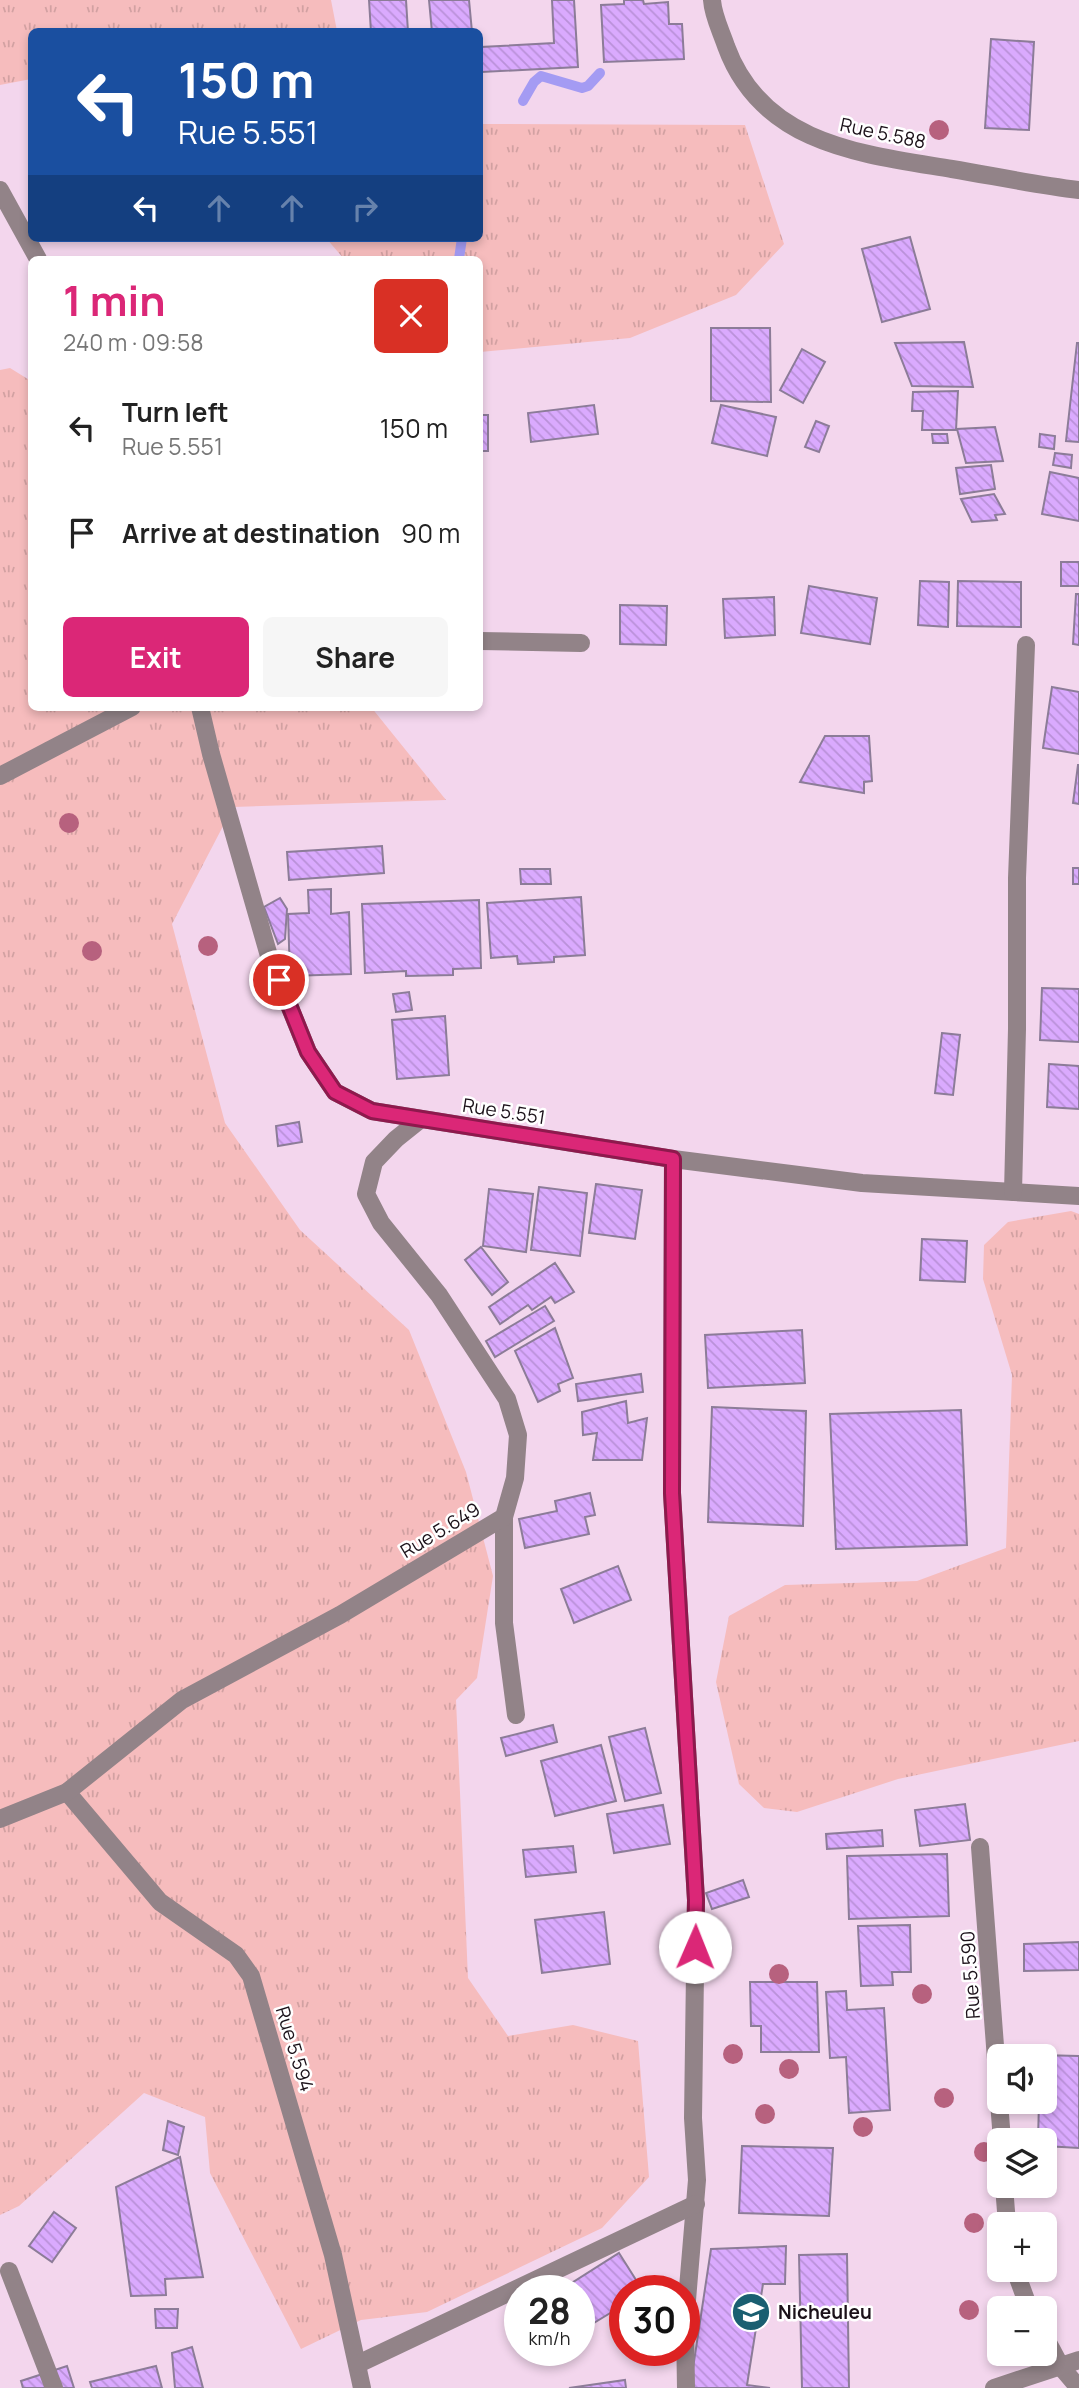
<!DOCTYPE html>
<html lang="en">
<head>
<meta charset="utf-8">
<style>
  :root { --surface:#fff; --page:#f6f6f6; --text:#222; --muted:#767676; --accent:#db2777 }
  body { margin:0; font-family:Manrope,sans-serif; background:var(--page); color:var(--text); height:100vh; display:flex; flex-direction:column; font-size:26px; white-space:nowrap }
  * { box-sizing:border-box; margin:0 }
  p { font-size:23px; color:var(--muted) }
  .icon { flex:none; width:38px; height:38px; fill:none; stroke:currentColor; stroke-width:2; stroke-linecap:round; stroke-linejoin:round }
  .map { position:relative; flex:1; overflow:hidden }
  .side { position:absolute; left:28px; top:256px; width:455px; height:455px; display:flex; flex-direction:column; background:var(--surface); border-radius:10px; box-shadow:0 4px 10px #0003 }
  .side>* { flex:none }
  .guide { position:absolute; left:28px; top:28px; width:455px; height:214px; border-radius:10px; box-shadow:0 4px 10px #0003; background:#1a4fa0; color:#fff; overflow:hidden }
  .buttons { position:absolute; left:987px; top:2044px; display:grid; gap:14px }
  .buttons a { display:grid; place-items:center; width:70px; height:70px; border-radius:10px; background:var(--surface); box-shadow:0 4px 10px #0003; font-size:35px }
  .speed { position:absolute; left:504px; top:2275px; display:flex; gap:14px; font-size:35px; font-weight:700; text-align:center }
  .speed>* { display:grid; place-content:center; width:91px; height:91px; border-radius:50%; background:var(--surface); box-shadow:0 4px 10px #0003; line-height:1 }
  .speed small { font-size:18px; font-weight:400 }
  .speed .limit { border:10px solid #d22; background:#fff; color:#111 }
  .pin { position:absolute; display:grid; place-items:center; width:60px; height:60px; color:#fff; margin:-30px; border:4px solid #fff; border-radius:50%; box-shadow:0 2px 7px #0007 }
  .me { position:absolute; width:77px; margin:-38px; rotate:1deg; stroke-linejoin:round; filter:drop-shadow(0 0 5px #0008) }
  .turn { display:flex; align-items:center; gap:24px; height:147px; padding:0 35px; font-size:32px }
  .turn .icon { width:91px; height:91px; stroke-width:2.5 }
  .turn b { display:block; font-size:49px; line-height:60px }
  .lanes { display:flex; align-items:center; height:66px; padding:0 35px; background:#0003; justify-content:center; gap:35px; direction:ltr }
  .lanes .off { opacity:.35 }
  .round { display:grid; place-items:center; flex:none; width:74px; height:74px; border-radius:10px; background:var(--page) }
  .summary { display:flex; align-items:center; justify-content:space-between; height:119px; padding:0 35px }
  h1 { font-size:42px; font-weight:700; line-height:52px; color:var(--accent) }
  .button { display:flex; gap:14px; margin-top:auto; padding:14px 35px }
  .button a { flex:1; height:80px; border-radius:10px; background:var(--accent); color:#fff; font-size:28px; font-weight:700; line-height:80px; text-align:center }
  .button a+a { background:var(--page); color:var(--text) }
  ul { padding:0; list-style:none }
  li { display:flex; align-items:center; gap:21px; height:105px; padding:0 35px }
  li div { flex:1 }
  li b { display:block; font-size:26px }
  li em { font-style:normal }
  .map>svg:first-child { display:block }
  .grass { fill:url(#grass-tufts) }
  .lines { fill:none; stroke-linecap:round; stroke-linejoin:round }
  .stream { stroke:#a49bf3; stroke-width:10 }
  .building { fill:url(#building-back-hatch); stroke:#8c7c98; stroke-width:2 }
  .street { stroke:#928388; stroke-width:18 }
  .tree { fill:#b7617e }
  .route-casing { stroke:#8e194d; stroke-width:18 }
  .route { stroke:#db2777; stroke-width:12 }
  .labels { text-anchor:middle; stroke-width:5; stroke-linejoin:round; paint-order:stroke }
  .street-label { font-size:19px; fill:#1b1119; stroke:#fff }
  .poi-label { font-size:19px; font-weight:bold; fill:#1b1119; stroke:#fff; text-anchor:start }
</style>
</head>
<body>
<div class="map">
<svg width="1079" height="2388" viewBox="0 0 1079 2388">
  <defs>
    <pattern id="grass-tufts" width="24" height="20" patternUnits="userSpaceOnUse" patternTransform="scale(1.75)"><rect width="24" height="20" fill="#f6bcbd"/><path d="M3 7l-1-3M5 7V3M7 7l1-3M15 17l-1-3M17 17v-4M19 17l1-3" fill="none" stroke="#d2a1a2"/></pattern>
    <pattern id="building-back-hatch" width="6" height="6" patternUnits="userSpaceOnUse" patternTransform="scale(1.75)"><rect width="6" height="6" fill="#daaafe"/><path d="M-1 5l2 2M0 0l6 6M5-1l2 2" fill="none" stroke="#ba91d9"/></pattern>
  </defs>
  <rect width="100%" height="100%" fill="#f3d6ed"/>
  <!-- grass -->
  <g class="grass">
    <polygon points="0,0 331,0 337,31 32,32 31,79 0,85"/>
    <polygon points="480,124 745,125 784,244 736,295 630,338 480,352 480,259 344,259 326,238 480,238"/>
    <polygon points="10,368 31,381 32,707 371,707 446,800 233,807 172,924 225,1123 300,1230 409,1330 466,1472 493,1576 477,1678 456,1700 468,1978 508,2036 573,2025 638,2041 649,2177 602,2228 427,2312 361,2320 301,2349 210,2173 205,2117 144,2093 19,2206 0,2215 0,370"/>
    <polygon points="1071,1211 1079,1214 1079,1741 898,1779 797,1812 764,1808 739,1784 716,1682 729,1616 785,1585 917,1581 1006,1548 1012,1375 983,1279 984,1245 1008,1222"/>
  </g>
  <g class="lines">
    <!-- stream -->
    <g class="stream">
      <polyline points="523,101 534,82 541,76 582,88 588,86 600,73"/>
      <polyline points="459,259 462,238"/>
    </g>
  </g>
  <!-- building -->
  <g class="building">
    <polygon points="369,0 406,0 408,32 371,32"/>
    <polygon points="429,0 469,0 472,32 432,32"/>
    <polygon points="552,0 574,0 578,67 482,72 481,47 554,43"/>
    <polygon points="624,0 643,0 644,4 668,2 669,24 682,24 684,59 604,62 601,5 624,4"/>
    <polygon points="991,39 1034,42 1029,130 985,128"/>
    <polygon points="910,237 930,309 882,322 862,249"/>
    <polygon points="711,328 770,328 771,402 711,401"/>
    <polygon points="964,342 973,387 912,386 895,343"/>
    <polygon points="1077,343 1079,343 1079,442 1066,441"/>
    <polygon points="802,349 825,362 803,403 780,390"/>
    <polygon points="958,391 956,430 922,430 923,411 912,411 913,392"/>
    <polygon points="594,405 598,434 531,442 528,413"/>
    <polygon points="721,405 776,417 767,456 712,443"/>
    <rect x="480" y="415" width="8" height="36"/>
    <polygon points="816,421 829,426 819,452 805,447"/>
    <polygon points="995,427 1003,461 966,463 957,429"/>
    <polygon points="932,434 947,434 948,443 933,443"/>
    <polygon points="1040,434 1055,436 1054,449 1039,447"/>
    <polygon points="1055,453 1072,455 1071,468 1053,465"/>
    <polygon points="991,465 995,489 960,494 956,468"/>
    <polygon points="1050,472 1079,478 1079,521 1042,514"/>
    <polygon points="994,494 1005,514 995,515 997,520 972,522 961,499"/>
    <rect x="1061" y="562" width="18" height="24"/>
    <polygon points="920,581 949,582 948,627 918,625"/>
    <polygon points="958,581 1021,582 1021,627 957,626"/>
    <polygon points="809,586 877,598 870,644 801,633"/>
    <polygon points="1076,594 1079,594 1079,645 1073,644"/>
    <polygon points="774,597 775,635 725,638 723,599"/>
    <polygon points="620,605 667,606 666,645 620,644"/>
    <polygon points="1052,687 1079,692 1079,754 1043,748"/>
    <polygon points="825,736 869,736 872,781 864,782 864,793 800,782"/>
    <polygon points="1078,765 1079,765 1079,804 1073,803"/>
    <polygon points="382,846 384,873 289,880 287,852"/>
    <rect x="1073" y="868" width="6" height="16"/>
    <polygon points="520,869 550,869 551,884 521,884"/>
    <polygon points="331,889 331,914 349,912 351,974 290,976 288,914 309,913 308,890"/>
    <polygon points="581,897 585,955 554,957 554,962 518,964 517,956 491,958 487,903"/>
    <polygon points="280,898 287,909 285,939 278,944 264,907"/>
    <polygon points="479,900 481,968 453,969 453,975 406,976 406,971 365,973 362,904"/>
    <polygon points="1042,988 1079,989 1079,1042 1040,1040"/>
    <polygon points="409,992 412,1010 396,1012 393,994"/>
    <polygon points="445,1016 449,1075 397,1079 392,1020"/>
    <polygon points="942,1033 960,1035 953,1095 935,1093"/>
    <polygon points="1049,1064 1079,1066 1079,1109 1047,1107"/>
    <polygon points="299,1122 302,1142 278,1146 276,1126"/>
    <polygon points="596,1184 642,1190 635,1239 589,1233"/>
    <polygon points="539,1187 587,1193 580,1256 531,1250"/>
    <polygon points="489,1189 533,1194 526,1252 483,1246"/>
    <polygon points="922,1239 967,1241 965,1282 920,1280"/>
    <polygon points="481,1247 508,1282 492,1295 465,1260"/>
    <polygon points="555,1263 574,1292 555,1303 551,1297 532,1310 528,1305 500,1324 489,1307"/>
    <polygon points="545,1306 554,1321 495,1357 486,1341"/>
    <polygon points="555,1328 573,1378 558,1384 560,1391 538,1402 515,1351"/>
    <polygon points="802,1330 805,1383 708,1388 705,1335"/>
    <polygon points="641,1374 643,1392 578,1401 576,1384"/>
    <polygon points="626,1401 628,1423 647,1418 642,1460 593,1460 597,1433 583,1435 582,1412"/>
    <polygon points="712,1407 806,1411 803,1526 708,1522"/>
    <polygon points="961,1410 967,1545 836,1549 830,1414"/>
    <polygon points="590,1493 595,1515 585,1517 589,1534 525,1548 519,1519 557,1511 555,1501"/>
    <polygon points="618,1566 631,1600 574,1623 561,1589"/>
    <polygon points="553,1725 557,1742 506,1756 501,1738"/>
    <polygon points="645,1728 661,1793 625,1801 609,1737"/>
    <polygon points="601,1745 616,1801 555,1816 541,1761"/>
    <polygon points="965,1804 970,1840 920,1846 915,1810"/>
    <polygon points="663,1805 670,1844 614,1853 607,1814"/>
    <polygon points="882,1830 883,1846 827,1849 826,1834"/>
    <polygon points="573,1846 576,1872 526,1877 523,1850"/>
    <polygon points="947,1854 949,1916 849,1919 847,1856"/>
    <polygon points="743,1880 749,1897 712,1909 706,1893"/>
    <polygon points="604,1912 610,1964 542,1973 535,1920"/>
    <polygon points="910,1925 911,1972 892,1972 893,1985 861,1986 858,1926"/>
    <polygon points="1079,1942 1079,1970 1024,1971 1024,1944"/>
    <polygon points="750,1982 817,1982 819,2052 761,2052 761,2026 751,2026"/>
    <polygon points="846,1991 847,2010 884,2008 890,2110 849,2113 846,2057 830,2058 826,1992"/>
    <polygon points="1040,2055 1079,2056 1079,2148 1045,2146 1045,2140 1038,2140 1039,2102 1045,2102 1045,2056"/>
    <polygon points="168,2121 184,2127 178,2155 163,2150"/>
    <polygon points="742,2146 833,2148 829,2216 739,2213"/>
    <polygon points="180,2157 203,2277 165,2279 166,2295 131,2296 116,2187"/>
    <polygon points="54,2212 76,2228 52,2262 29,2246"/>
    <polygon points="786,2246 785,2284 763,2284 747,2385 770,2388 690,2388 711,2249"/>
    <polygon points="619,2253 643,2291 625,2291 625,2304 579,2332 579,2291 559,2291"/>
    <polygon points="847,2254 849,2388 802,2388 799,2255"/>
    <polygon points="155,2309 178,2309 177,2328 156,2328"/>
    <polygon points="192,2347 203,2388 175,2388 172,2353"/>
    <polygon points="67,2366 74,2388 23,2388 21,2381"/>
    <polygon points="156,2366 162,2388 92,2388 90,2382"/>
    <polygon points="625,2380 626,2388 569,2388"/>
  </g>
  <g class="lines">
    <!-- street -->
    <g class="street">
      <path d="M712,0C713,16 721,31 726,46C762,145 862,154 952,169C994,176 1037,185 1079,190"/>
      <polyline points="0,190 38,259"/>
      <polyline points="480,641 581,643"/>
      <polyline points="200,707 211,754 269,956 308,1052 335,1092 372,1111 673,1159 862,1183 1079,1196"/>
      <polyline points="0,776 132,707"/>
      <polyline points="673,1159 672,1493 696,1900 693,2118 697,2180 685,2324 686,2388"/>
      <polyline points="1013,1192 1017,1029 1017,878 1026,645"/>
      <polyline points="504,1517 504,1623 516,1715"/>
      <polyline points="67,1792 160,1902 236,1955 251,1976 333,2255 362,2388"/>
      <polyline points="0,1819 67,1792 182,1700 340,1615 504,1517 515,1478 518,1435 507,1399 439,1295 381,1223 366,1194 374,1162 396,1139 421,1119"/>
      <polyline points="980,1847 999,2099"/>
      <polyline points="999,2102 1002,2140"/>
      <polyline points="1004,2186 1007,2224"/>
      <polyline points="1015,2270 1029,2308"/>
      <polyline points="9,2271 54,2388"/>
      <polyline points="1045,2337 1061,2367 1079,2388"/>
      <polyline points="358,2364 696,2204"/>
      <polyline points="994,2388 1079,2360"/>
    </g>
  </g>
  <!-- trees -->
  <g class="tree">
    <circle cx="939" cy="130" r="10"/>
    <circle cx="69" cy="823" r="10"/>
    <circle cx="208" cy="946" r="10"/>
    <circle cx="92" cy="951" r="10"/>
    <circle cx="779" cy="1974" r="10"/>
    <circle cx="922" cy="1994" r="10"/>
    <circle cx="733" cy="2054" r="10"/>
    <circle cx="789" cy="2069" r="10"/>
    <circle cx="944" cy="2098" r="10"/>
    <circle cx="765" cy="2114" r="10"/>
    <circle cx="863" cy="2127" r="10"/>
    <circle cx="984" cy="2152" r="10"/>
    <circle cx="974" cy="2223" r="10"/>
    <circle cx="969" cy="2310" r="10"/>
  </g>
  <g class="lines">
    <!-- route casing -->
    <g class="route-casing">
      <polyline id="route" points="279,980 308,1052 335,1092 372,1111 673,1159 672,1493 696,1900 695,1947"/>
    </g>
    <!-- route -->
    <use href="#route" class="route"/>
  </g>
  <!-- icons -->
  <defs>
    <g id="school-disc" transform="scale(2.0125)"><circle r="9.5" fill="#1a5f71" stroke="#fff"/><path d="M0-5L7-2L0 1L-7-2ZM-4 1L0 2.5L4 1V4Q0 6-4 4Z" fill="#fff"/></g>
  </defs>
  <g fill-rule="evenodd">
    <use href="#school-disc" x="751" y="2312"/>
  </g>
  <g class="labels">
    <!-- street labels -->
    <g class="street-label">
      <text transform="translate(883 133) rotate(12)" y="7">Rue 5.588</text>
      <text transform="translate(504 1111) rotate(9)" y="7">Rue 5.551</text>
      <text transform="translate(440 1530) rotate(-31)" y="7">Rue 5.649</text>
      <text transform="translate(970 1975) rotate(-94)" y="7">Rue 5.590</text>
      <text transform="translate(295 2049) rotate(73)" y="7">Rue 5.594</text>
    </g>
    <!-- poi labels -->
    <g class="poi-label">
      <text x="778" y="2319">Nicheuleu</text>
    </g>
  </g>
</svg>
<div class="buttons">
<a><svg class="icon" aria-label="sound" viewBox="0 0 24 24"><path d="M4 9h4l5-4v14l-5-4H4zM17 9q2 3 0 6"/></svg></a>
<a><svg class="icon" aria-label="layers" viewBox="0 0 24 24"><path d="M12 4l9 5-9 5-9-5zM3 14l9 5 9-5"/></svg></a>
<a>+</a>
<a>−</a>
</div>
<div class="speed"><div>28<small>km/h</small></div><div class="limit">30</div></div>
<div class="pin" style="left:279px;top:980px;background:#d93025"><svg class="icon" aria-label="arrive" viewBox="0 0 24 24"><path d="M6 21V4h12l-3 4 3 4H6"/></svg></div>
<svg class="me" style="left:695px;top:1947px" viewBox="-20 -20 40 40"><circle r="19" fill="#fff"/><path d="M0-13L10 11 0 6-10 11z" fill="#db2777"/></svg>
<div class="guide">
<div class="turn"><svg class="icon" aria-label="left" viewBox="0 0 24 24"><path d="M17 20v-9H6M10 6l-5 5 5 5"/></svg><div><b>150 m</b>Rue 5.551</div></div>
<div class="lanes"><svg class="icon" aria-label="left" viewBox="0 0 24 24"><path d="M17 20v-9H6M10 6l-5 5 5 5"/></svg><svg class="icon off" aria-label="ahead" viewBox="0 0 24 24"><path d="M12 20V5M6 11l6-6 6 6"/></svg><svg class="icon off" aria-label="ahead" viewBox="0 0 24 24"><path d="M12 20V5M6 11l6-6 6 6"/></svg><svg class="icon off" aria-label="right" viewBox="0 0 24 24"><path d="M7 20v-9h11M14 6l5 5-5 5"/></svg></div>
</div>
<section class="side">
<div class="summary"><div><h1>1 min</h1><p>240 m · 09:58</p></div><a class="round" style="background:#d93025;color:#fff"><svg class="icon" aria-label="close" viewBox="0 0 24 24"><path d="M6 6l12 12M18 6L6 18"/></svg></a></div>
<ul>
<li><svg class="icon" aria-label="left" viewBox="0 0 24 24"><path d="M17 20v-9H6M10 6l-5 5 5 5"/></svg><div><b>Turn left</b><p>Rue 5.551</p></div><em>150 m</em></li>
<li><svg class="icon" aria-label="arrive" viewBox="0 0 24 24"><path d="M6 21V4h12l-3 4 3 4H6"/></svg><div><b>Arrive at destination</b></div><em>90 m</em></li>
</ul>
<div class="button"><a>Exit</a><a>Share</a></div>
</section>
</div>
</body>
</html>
